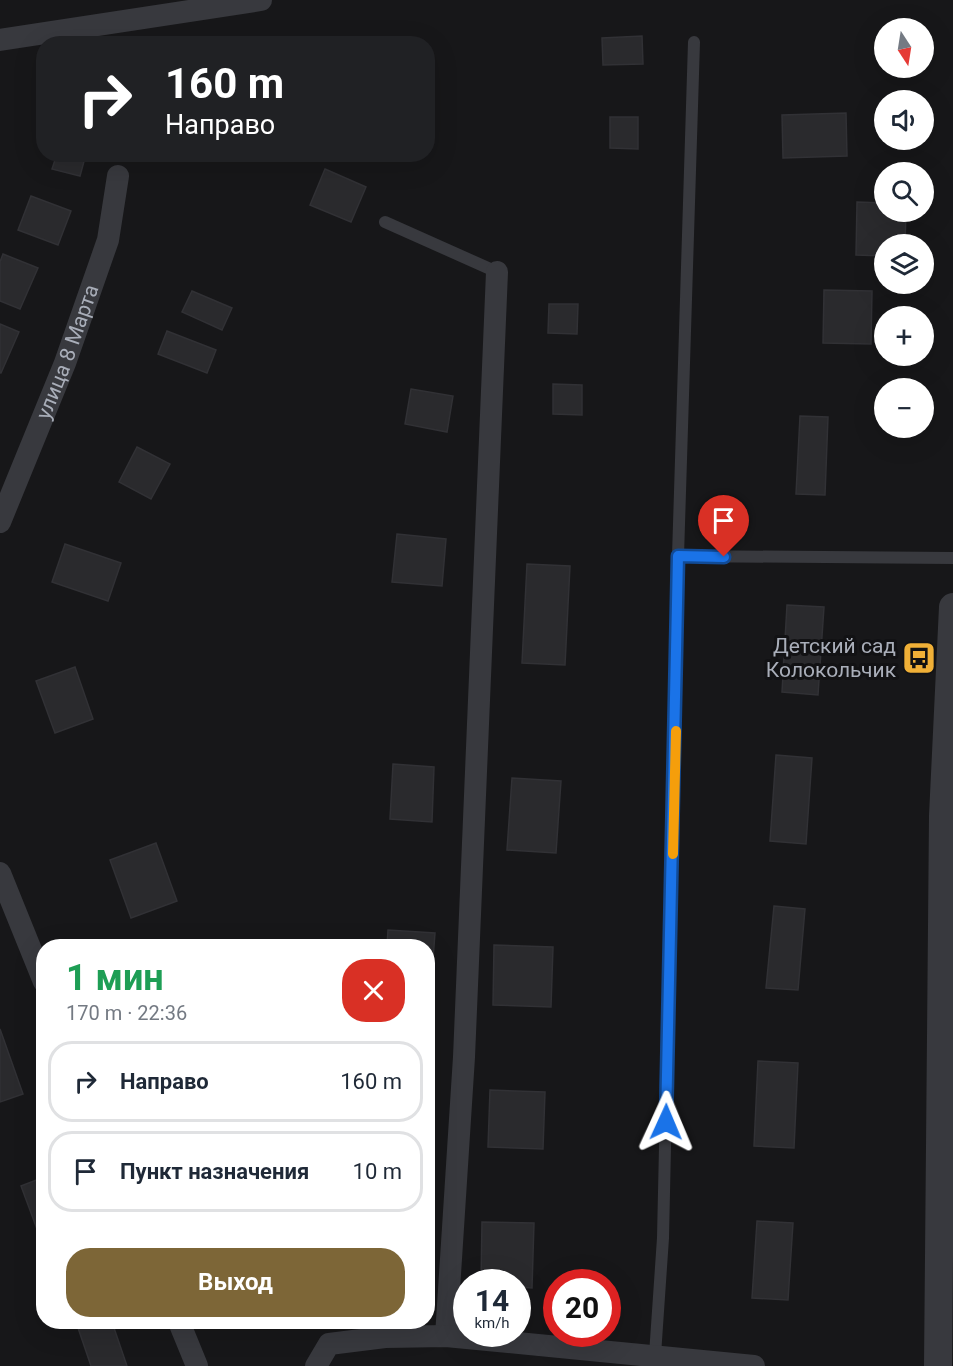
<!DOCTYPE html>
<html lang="ru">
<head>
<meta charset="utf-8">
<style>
  :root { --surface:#fff; --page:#f6f6f7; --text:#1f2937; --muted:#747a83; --line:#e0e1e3; --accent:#7d6637 }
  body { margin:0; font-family:Roboto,sans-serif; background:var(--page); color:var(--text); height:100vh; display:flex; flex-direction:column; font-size:22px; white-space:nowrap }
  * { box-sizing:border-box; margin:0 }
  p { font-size:20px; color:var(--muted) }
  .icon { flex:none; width:33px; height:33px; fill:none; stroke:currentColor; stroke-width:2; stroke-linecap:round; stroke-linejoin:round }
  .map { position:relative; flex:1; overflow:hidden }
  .sheet { position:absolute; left:36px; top:939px; width:399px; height:390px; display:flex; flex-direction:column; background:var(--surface); border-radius:24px; box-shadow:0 6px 24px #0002 }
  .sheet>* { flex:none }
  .top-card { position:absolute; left:36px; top:36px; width:399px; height:126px; border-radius:24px; box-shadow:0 6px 24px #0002; background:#202124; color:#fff; overflow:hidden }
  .needle { width:39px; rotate:168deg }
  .controls { position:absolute; left:874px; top:18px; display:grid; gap:12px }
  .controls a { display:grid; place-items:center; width:60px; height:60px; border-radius:50%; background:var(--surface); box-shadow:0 6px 24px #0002; font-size:30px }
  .speed { position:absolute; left:453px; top:1269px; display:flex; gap:12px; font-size:30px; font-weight:700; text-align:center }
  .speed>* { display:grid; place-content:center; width:78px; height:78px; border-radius:50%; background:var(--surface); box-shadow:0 6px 24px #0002; line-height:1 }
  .speed small { font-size:15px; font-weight:400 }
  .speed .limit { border:9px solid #d22; background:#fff; color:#111 }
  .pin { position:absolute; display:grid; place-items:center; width:51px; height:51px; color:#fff; margin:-62px -26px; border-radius:50% 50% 50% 0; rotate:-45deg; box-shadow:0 0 6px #0007 }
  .pin .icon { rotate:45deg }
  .me { position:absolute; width:66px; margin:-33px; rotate:1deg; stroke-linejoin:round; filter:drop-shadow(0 0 4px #0008) }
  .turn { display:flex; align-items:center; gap:21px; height:126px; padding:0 30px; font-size:27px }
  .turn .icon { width:78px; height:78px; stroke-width:2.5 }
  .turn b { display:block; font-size:42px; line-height:51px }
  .round { display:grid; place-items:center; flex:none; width:63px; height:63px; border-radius:24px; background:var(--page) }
  .summary { display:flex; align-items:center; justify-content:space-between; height:102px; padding:0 30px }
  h1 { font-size:36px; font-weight:700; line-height:45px; color:#1e9e55 }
  .button { display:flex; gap:12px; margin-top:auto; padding:12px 30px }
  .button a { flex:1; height:69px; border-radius:24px; background:var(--accent); color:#fff; font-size:24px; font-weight:700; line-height:69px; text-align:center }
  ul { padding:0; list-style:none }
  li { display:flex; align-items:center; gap:18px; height:81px; margin:0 12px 9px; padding:0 18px; border:3px solid var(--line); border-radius:24px }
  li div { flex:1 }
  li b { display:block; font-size:22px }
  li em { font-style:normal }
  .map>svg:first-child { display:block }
  .building { fill:#2a2a2d; stroke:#313135; stroke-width:1.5 }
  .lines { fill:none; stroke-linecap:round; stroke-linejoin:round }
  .service { stroke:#38393e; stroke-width:12 }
  .minor { stroke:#38393e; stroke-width:22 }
  .tertiary { stroke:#38393e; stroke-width:28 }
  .route-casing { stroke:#114b97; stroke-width:15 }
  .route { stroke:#1a73e8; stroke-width:10 }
  .slow { stroke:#f59e0b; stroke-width:10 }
  .labels { text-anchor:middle; stroke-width:6; stroke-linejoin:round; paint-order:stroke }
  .street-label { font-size:21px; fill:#a9aeb9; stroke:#121214 }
  .poi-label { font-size:21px; fill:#a9aeb9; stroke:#121214; text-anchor:end }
</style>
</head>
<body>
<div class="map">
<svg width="953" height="1366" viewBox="0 0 953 1366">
  <rect width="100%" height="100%" fill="#171719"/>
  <!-- building -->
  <g class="building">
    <polygon points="642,36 643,64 603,65 602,38"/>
    <polygon points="846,113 847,156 783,158 782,115"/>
    <polygon points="610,117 638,117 638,149 610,148"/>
    <polygon points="57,154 86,154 80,176 52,169"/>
    <polygon points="325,169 366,187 351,222 310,205"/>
    <polygon points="31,196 71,211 58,245 18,230"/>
    <polygon points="857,202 885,203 885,212 906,212 905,244 885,244 885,256 856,255"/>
    <polygon points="3,254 38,268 20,309 0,301 0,262"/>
    <polygon points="824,290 872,291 871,344 823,343"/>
    <polygon points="192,291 232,308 222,330 182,312"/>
    <polygon points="549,304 578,304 577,334 548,333"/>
    <polygon points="0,324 19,332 1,373 0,373"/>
    <polygon points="167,331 216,350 207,373 158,354"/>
    <polygon points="553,384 582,385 582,415 553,414"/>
    <polygon points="411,389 453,396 447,432 405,424"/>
    <polygon points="800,416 828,417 825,495 796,494"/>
    <polygon points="137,447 170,464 151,499 119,482"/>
    <polygon points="397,534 446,539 442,586 392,582"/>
    <polygon points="65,544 121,563 108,601 52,582"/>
    <polygon points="527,564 570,566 565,665 522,663"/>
    <polygon points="787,605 824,607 818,695 782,692"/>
    <polygon points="75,667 93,719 55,733 36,681"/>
    <polygon points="776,755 812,758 806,844 770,841"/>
    <polygon points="393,764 434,767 432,822 390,819"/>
    <polygon points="512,778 561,781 556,853 507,850"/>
    <polygon points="156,843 177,901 131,918 110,860"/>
    <polygon points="774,906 805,909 798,990 766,988"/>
    <polygon points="388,930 435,933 432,973 428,972 428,946 387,946"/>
    <polygon points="494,945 553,947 551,1007 493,1005"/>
    <polygon points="0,1029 23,1094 0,1102"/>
    <polygon points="758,1061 798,1063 794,1148 754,1146"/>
    <polygon points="490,1090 545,1092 543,1149 488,1147"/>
    <polygon points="44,1177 44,1248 21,1186"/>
    <polygon points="757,1221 793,1223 788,1300 752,1298"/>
    <polygon points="482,1222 534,1223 532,1288 518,1287 518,1282 481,1282"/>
    <polygon points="76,1322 112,1322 127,1366 91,1366"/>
  </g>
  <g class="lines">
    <!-- service -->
    <g class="service">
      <polyline points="385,222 497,272"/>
      <polyline points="678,556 953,558"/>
      <polyline points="655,1355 663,1238 678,556 694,42"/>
    </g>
    <!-- minor -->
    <g class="minor">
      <polyline points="0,40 261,0"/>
      <path id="s1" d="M0,522L65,363L108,240L118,176"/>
      <polyline points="0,873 44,982"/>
      <polyline points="179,1322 197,1366"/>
      <polyline points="446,1336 464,1057 497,272"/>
      <polyline points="316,1366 329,1344 385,1337 446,1336 754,1366"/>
    </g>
    <!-- tertiary -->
    <polyline class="tertiary" points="938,1366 943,816 953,607"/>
  </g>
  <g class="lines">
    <!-- route casing -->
    <g class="route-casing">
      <polyline id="route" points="666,1122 678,556 724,557"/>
    </g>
    <!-- route -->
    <use href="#route" class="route"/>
    <!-- slow -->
    <polyline class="slow" points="673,854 676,731"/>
  </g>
  <!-- icons -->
  <defs>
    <g id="bus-square" transform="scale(1.725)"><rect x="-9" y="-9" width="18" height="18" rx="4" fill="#f0b037" stroke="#121214"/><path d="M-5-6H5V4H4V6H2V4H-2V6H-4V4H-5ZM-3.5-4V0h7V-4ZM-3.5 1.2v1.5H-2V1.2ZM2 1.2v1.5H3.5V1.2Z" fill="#111"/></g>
  </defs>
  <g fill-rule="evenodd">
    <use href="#bus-square" x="919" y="658"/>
  </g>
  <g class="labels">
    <!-- street labels -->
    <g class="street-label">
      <text dy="7" stroke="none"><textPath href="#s1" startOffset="183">улица 8 Марта</textPath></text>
    </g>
    <!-- poi labels -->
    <g class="poi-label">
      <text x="896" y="653">Детский сад<tspan x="896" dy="24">Колокольчик</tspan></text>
    </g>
  </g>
</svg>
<div class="controls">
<a><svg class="needle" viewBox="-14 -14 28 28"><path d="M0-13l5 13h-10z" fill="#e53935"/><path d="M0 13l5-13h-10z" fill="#747a83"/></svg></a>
<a><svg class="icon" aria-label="sound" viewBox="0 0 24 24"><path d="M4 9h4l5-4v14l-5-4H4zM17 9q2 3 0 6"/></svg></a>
<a><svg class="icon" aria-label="search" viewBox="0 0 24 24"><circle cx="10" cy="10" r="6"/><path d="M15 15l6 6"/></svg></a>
<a><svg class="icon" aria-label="layers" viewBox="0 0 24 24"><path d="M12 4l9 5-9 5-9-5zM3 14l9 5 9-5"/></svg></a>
<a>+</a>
<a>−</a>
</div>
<div class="speed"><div>14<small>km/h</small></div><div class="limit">20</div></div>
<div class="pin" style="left:724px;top:557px;background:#d93025"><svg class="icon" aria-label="arrive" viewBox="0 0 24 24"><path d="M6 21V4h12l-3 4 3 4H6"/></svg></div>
<svg class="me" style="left:666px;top:1122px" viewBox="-20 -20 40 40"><path d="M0-17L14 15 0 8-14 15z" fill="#1a73e8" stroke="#fff" stroke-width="4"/></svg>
<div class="top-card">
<div class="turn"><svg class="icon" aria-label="right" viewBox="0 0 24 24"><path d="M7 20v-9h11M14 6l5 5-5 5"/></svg><div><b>160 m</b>Направо</div></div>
</div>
<section class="sheet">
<div class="summary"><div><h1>1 мин</h1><p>170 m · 22:36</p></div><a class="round" style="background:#d93025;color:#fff"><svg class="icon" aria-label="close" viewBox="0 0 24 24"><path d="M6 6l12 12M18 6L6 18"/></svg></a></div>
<ul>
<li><svg class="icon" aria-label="right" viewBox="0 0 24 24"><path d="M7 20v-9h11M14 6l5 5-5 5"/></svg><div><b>Направо</b></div><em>160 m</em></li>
<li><svg class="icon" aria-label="arrive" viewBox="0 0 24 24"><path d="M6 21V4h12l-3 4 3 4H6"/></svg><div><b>Пункт назначения</b></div><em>10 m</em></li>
</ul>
<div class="button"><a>Выход</a></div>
</section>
</div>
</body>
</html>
